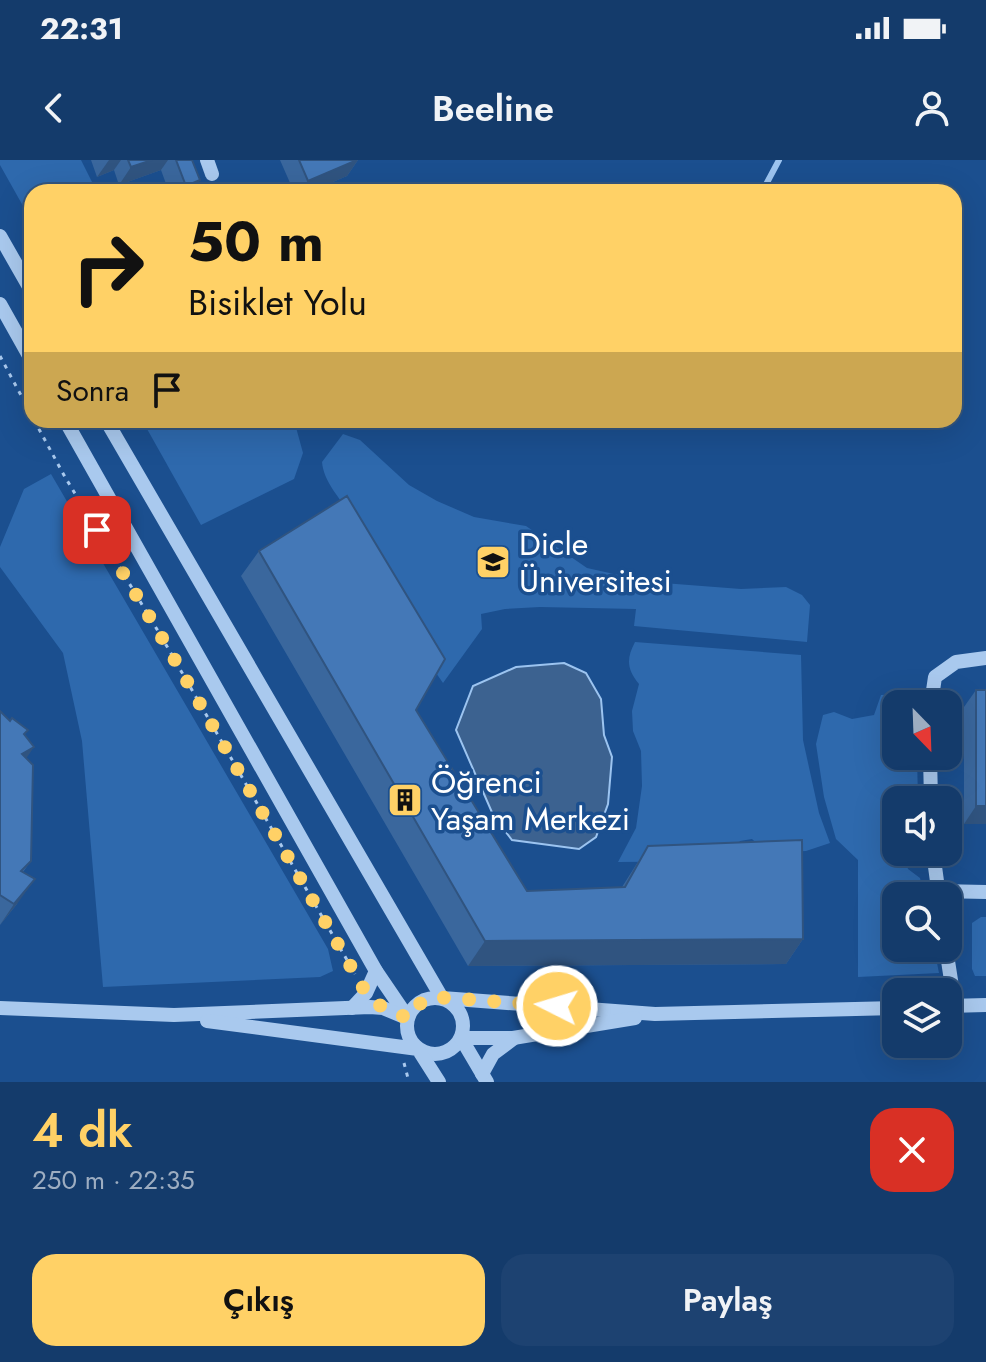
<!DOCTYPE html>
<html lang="tr">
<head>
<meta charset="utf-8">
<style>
  :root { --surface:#143b6b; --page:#1d4271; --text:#f1f3f6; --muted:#9dadc1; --line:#33557e; --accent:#ffd166 }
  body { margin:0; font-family:Jost,sans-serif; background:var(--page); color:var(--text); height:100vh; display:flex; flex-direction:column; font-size:30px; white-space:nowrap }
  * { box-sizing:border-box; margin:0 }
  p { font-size:26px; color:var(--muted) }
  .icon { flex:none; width:44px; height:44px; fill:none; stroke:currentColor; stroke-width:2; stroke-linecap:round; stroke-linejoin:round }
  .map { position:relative; height:922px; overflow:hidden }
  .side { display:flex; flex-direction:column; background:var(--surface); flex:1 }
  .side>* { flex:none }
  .hud { position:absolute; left:24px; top:24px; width:938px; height:244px; border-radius:24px; box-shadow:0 8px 32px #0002,0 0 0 2px var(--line); background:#ffd166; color:#111; overflow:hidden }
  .needle { width:52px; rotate:157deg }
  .buttons { position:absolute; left:882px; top:530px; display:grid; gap:16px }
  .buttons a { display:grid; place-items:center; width:80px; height:80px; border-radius:16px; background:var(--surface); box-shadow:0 8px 32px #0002,0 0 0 2px var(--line); font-size:40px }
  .pin { position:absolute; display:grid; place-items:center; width:68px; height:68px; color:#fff; margin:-34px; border-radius:16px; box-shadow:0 4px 12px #0006 }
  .me { position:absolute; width:88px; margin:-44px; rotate:275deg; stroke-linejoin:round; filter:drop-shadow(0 0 6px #0008) }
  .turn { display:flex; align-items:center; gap:28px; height:168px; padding:0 32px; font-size:36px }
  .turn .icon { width:104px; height:104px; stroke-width:2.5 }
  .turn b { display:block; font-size:56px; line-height:68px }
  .then { display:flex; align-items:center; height:76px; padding:0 32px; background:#0003; gap:16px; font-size:30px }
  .round { display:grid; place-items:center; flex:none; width:84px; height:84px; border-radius:24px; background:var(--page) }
  .head { display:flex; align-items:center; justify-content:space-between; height:136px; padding:0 32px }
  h1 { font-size:48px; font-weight:600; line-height:60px; color:var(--accent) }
  .primary-button { display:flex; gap:16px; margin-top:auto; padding:16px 32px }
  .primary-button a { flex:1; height:92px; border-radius:24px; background:var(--accent); color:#111; font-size:32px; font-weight:600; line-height:92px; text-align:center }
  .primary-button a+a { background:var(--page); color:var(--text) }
  .status { display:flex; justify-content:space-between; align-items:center; height:56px; padding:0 40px; background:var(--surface); direction:ltr }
  .status svg { height:22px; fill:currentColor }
  header { display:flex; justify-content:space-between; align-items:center; height:104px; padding:0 32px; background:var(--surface); font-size:36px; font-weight:600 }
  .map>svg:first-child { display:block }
  .green { fill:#2e69ad }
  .water { fill:#3c6290; stroke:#9cc4f0; stroke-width:2 }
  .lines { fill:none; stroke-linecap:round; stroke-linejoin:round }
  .stream { stroke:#9cc4f0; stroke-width:6 }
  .path { stroke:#a9c9ee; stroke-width:3; stroke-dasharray:4 6; stroke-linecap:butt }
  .minor { stroke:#a9c9ee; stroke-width:14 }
  .wall { fill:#3a679d }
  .shaded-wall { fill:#305480 }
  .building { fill:#4478b7; stroke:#305480; stroke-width:2 }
  .route { stroke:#ffd166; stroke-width:14; stroke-dasharray:0 25.2 }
  .labels { text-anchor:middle; stroke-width:7; stroke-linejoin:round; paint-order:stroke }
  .poi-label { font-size:32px; fill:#fff; stroke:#1b4f8f; text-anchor:start }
</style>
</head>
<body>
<div class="status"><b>22:31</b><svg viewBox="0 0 49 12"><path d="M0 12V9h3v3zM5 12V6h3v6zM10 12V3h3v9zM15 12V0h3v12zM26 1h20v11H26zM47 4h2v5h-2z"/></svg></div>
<header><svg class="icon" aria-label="back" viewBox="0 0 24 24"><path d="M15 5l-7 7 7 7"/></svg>Beeline<svg class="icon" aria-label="person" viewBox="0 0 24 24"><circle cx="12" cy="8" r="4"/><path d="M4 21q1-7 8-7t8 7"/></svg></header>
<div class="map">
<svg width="986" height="922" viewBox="0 0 986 922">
  <rect width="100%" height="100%" fill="#1b4f8f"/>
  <!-- green -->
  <g class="green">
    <polygon points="0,0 81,0 97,32 32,32 32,62 0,5"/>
    <polygon points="142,260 294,260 303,293 294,319 201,365"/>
    <path d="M343,274L360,280L409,325L437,341L474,357L526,366L587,408L650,422L741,429L786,427L802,435L810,445L807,482L634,466L636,449L540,447L505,449L481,454L482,469L443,523C407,472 383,415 354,361C344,341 324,325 322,302Z"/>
    <polygon points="51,314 328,789 333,811 320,817 103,827 82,581 63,493 0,407 0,387 24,329"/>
    <path d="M635,482L801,495L803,580L819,653L830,683L806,691L767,693L752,679L740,681L727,701L618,702L636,668L642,626L641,591L633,571L632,551L639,524C627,509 626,499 635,482Z"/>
    <polygon points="917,533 917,544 896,544 896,596 917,596 918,640 896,640 896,692 906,692 904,696 908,709 920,718 924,736 896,736 896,788 934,788 939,813 858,817 858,700 836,679 824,637 816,584 823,555 834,552 852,559 874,555 881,535"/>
    <polygon points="981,757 986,757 986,816 975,816 972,809 972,763"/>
  </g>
  <!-- water -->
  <polygon class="water" points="564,503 586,513 601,539 604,575 612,597 608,644 596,677 579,689 512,680 494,657 456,570 473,526 516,507"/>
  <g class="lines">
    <!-- stream -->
    <polyline class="stream" points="762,32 779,0"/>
    <!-- path -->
    <g class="path">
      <polyline points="0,196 32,256"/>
      <polyline points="34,260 65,317 161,476 355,814"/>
      <polyline points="404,903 409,922"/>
    </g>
    <!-- minor -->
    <g class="minor">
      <polyline points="207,0 212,14"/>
      <polyline points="0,76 32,132"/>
      <polyline points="0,144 32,201"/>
      <polyline points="65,260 376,811 408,858"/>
      <polyline points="106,260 442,838 655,854 896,848"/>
      <polyline points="931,544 935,517 956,502 986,498"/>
      <polyline points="930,596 931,640"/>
      <polyline points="933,692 939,736"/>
      <polyline points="938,731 986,732"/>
      <polyline points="946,788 955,846"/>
      <circle cx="435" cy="866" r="28"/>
      <polyline points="948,846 986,845"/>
      <polyline points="0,848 174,855 370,847 383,848 407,858"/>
      <polyline points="352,848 366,833 376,811"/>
      <polyline points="207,861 418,889 439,922"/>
      <polyline points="461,878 513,878 635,858"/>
      <polyline points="461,878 487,922"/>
      <polyline points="482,914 493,894 513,879"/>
    </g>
  </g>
  <!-- wall -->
  <g class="wall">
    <polygon points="91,0 192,0 200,20 192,32 169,32 161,10 119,25 114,10 97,17"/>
    <polygon points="280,0 358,0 347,16 309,32 294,32"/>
    <polygon points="259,391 416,550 527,731 622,727 648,686 803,779 786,804 468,806 241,416"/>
    <polygon points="976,530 986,530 986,664 964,664 964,547"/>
    <polygon points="0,551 24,575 31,701 23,712 17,744 0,765"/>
  </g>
  <!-- shaded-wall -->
  <g class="shaded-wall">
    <polygon points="109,0 121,0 114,10 97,17"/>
    <polygon points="152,0 168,0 161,10 119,25 131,7"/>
    <polygon points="358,0 347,16 309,32 300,32 308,21"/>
    <polygon points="200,20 192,32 182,32 186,26"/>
    <polygon points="34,587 17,612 22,594"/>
    <polygon points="976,646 986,646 986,664 964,664"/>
    <polygon points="35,719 17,744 0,765 14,744"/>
    <polygon points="803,779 786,804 468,806 485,781"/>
  </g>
  <!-- building -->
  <g class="building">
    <polygon points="128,0 152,0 131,7"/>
    <polygon points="176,0 192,0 200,20 186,26"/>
    <polygon points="299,0 357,0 308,21"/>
    <polygon points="347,336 445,499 416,550 527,731 625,727 648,686 802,680 803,779 485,781 259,391"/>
    <rect x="976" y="530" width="10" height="116"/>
    <polygon points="0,551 10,561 12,558 28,570 24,574 34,587 22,594 33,605 31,701 21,711 35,719 14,744 0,735"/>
  </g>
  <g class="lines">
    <!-- route -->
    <polyline class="route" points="97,370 161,476 366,833 383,848 408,858 415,846 434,837 557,846"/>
  </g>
  <!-- icons -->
  <defs>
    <g id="university-square" transform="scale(1.8)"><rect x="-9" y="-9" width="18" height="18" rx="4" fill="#ffd166" stroke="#1b4f8f"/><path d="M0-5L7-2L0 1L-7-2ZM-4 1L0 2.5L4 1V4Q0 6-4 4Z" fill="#111"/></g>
    <g id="building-square" transform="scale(1.8)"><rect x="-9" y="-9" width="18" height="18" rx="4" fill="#ffd166" stroke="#1b4f8f"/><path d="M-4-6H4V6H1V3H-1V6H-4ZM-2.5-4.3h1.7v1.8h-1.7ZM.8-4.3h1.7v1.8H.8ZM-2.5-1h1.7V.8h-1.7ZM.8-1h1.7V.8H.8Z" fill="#111"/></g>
  </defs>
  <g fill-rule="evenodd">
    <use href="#university-square" x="493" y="402"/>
    <use href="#building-square" x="405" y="640"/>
  </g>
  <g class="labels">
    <!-- poi labels -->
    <g class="poi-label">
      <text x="519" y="395">Dicle<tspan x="519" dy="37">Üniversitesi</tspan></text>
      <text x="431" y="633">Öğrenci<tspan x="431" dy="37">Yaşam Merkezi</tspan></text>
    </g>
  </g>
</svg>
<div class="buttons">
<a><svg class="needle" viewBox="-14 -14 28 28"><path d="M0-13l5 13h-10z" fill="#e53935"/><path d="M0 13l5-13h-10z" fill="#9dadc1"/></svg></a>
<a><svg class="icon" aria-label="sound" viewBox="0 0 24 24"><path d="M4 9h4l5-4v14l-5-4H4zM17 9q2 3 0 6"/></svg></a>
<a><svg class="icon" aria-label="search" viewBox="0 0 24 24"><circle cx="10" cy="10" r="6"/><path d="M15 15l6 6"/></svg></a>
<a><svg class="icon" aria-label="layers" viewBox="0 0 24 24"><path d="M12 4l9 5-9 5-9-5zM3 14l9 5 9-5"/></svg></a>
</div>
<div class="pin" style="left:97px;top:370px;background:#d93025"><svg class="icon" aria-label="arrive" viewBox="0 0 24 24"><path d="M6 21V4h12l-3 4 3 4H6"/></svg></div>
<svg class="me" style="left:557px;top:846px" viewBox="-20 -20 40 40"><circle r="17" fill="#ffd166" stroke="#fff" stroke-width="3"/><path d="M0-11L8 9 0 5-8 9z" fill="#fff"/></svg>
<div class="hud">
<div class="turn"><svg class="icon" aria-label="right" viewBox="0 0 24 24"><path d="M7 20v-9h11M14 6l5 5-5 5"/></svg><div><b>50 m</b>Bisiklet Yolu</div></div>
<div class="then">Sonra<svg class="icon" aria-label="arrive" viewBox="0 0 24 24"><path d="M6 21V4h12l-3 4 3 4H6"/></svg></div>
</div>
</div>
<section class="side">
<div class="head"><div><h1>4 dk</h1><p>250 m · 22:35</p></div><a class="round" style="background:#d93025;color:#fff"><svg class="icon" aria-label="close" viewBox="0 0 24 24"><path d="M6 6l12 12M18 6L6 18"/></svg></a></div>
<div class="primary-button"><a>Çıkış</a><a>Paylaş</a></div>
</section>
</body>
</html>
